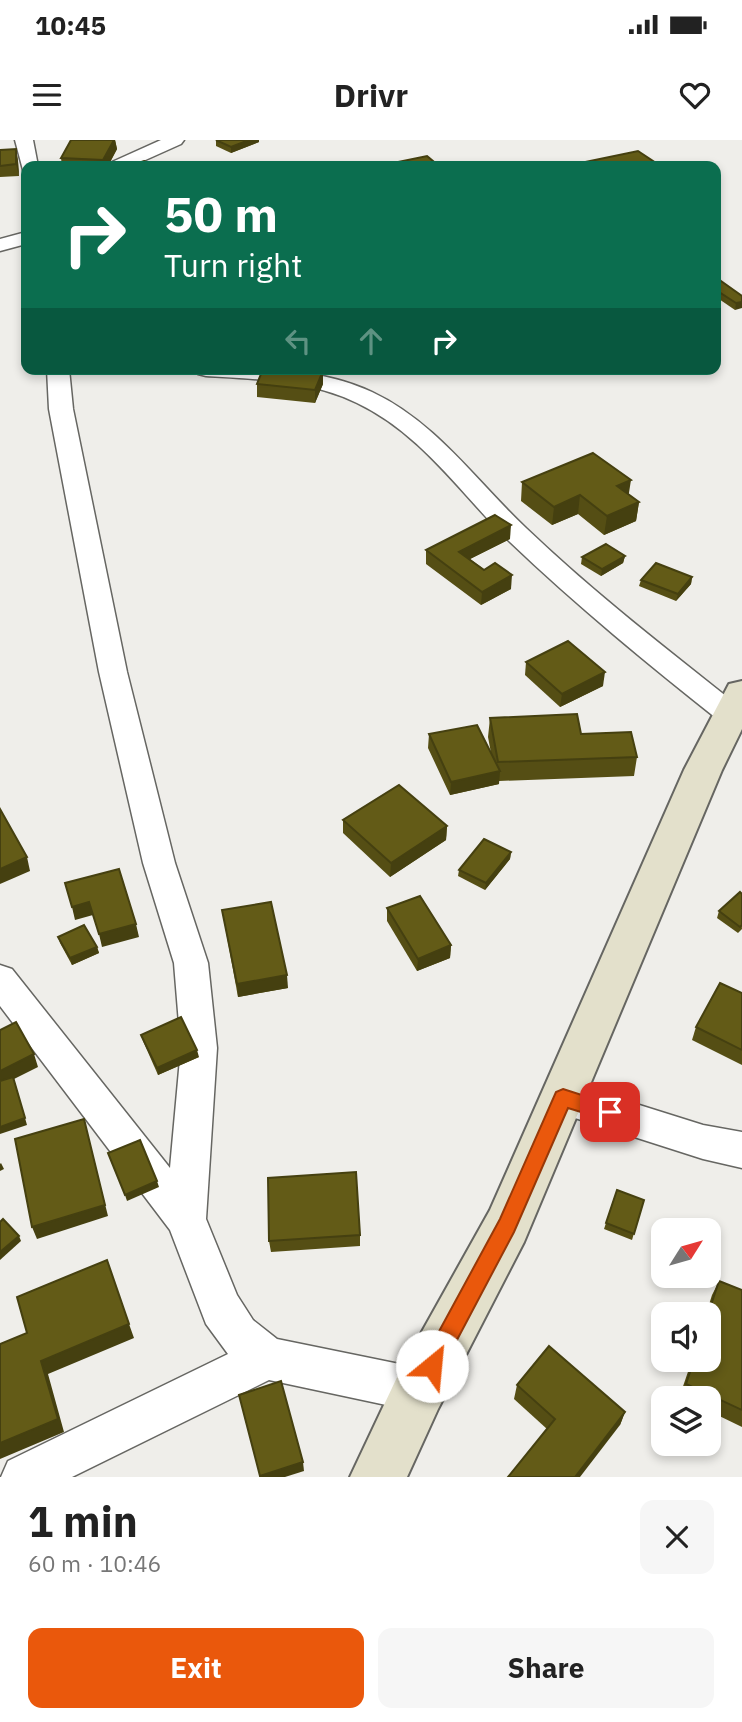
<!DOCTYPE html>
<html lang="en">
<head>
<meta charset="utf-8">
<style>
  :root { --surface:#fff; --page:#f6f6f6; --text:#222; --muted:#767676; --accent:#ea580c }
  body { margin:0; font-family:"IBM Plex Sans",sans-serif; background:var(--page); color:var(--text); height:100vh; display:flex; flex-direction:column; font-size:26px; white-space:nowrap }
  * { box-sizing:border-box; margin:0 }
  p { font-size:23px; color:var(--muted) }
  .icon { flex:none; width:38px; height:38px; fill:none; stroke:currentColor; stroke-width:2; stroke-linecap:round; stroke-linejoin:round }
  .map { position:relative; height:1337px; overflow:hidden }
  .details { display:flex; flex-direction:column; background:var(--surface); flex:1 }
  .details>* { flex:none }
  .hud { position:absolute; left:21px; top:21px; width:700px; height:214px; border-radius:14px; box-shadow:0 4px 10px #0003; background:#0b6e4f; color:#fff; overflow:hidden }
  .needle { width:46px; rotate:53deg }
  .tools { position:absolute; left:651px; top:1078px; display:grid; gap:14px }
  .tools a { display:grid; place-items:center; width:70px; height:70px; border-radius:14px; background:var(--surface); box-shadow:0 4px 10px #0003; font-size:35px }
  .pin { position:absolute; display:grid; place-items:center; width:60px; height:60px; color:#fff; margin:-30px; border-radius:14px; box-shadow:0 4px 10px #0006 }
  .me { position:absolute; width:77px; margin:-38px; rotate:28deg; stroke-linejoin:round; filter:drop-shadow(0 0 5px #0008) }
  .turn { display:flex; align-items:center; gap:24px; height:147px; padding:0 28px; font-size:32px }
  .turn .icon { width:91px; height:91px; stroke-width:2.5 }
  .turn b { display:block; font-size:49px; line-height:60px }
  .lanes { display:flex; align-items:center; height:66px; padding:0 28px; background:#0003; justify-content:center; gap:35px; direction:ltr }
  .lanes .off { opacity:.35 }
  .round { display:grid; place-items:center; flex:none; width:74px; height:74px; border-radius:14px; background:var(--page) }
  .headline { display:flex; align-items:center; justify-content:space-between; height:119px; padding:0 28px }
  h1 { font-size:42px; font-weight:700; line-height:52px }
  .button { display:flex; gap:14px; margin-top:auto; padding:14px 28px }
  .button a { flex:1; height:80px; border-radius:14px; background:var(--accent); color:#fff; font-size:28px; font-weight:700; line-height:80px; text-align:center }
  .button a+a { background:var(--page); color:var(--text) }
  .status { display:flex; justify-content:space-between; align-items:center; height:49px; padding:0 35px; background:var(--surface); direction:ltr }
  .status svg { height:19px; fill:currentColor }
  header { display:flex; justify-content:space-between; align-items:center; height:91px; padding:0 28px; background:var(--surface); font-size:32px; font-weight:700 }
  .map>svg:first-child { display:block }
  .lines { fill:none; stroke-linecap:round; stroke-linejoin:round }
  .street-casing { stroke:#666662; stroke-width:3 }
  .secondary-casing { stroke:#666662; stroke-width:4 }
  .street { fill:#fff; fill-rule:evenodd }
  .secondary { fill:#e3e0cb; fill-rule:evenodd }
  .wall { fill:#554e14 }
  .shaded-wall { fill:#454010 }
  .building { fill:#635b17; stroke:#454010; stroke-width:2 }
  .route { fill:#ea580c; stroke:#983908; stroke-width:2 }
</style>
</head>
<body>
<div class="status"><b>10:45</b><svg viewBox="0 0 49 12"><path d="M0 12V9h3v3zM5 12V6h3v6zM10 12V3h3v9zM15 12V0h3v12zM26 1h20v11H26zM47 4h2v5h-2z"/></svg></div>
<header><svg class="icon" aria-label="menu" viewBox="0 0 24 24"><path d="M4 6h16M4 12h16M4 18h16"/></svg>Drivr<svg class="icon" aria-label="heart" viewBox="0 0 24 24"><path d="M12 20l-8-8c-3-5 5-10 8-4 3-6 11-1 8 4z"/></svg></header>
<div class="map">
<svg width="742" height="1337" viewBox="0 0 742 1337">
  <rect width="100%" height="100%" fill="#efeeea"/>
  <g class="lines">
    <!-- street casing -->
    <g class="street-casing">
      <g id="street">
        <polygon points="15,0 33,0 38,26 26,26 26,31 23,30"/>
        <polygon points="161,0 184,0 181,4 132,26 109,26 112,22"/>
        <polygon points="26,92 26,104 0,111 0,99"/>
        <polygon points="47,229 69,229 73,269 127,532 175,723 208,823 217,908 206,1079 237,1155 253,1180 277,1199 419,1228 434,1235 441,1250 434,1265 419,1272 269,1240 72,1337 1,1337 8,1321 228,1214 206,1184 170,1090 0,866 0,825 12,829 170,1028 181,908 174,823 143,723 99,532 49,269"/>
        <path d="M195,229C255,229 316,226 372,252C436,282 476,341 526,388C594,453 668,510 741,568V582L731,585L721,582C648,524 577,466 510,402C460,353 422,294 357,263C311,240 256,239 206,236L198,234Z"/>
        <polygon points="563,941 703,985 742,992 742,1028 703,1019 550,970 544,958 550,946"/>
      </g>
    </g>
    <!-- secondary casing -->
    <g class="secondary-casing">
      <polygon id="secondary" points="742,541 742,589 722,630 524,1102 438,1269 407,1337 350,1337 400,1231 490,1070 684,630 729,544"/>
    </g>
    <!-- street -->
    <use href="#street" class="street"/>
    <!-- secondary -->
    <use href="#secondary" class="secondary"/>
  </g>
  <!-- wall -->
  <g class="wall">
    <polygon points="71,0 115,0 117,9 108,26 62,26 61,18"/>
    <polygon points="216,0 259,2 231,13 216,6"/>
    <polygon points="16,9 18,21 19,36 0,37 0,10"/>
    <polygon points="716,143 742,156 735,170 716,157"/>
    <polygon points="323,231 323,244 315,263 257,257 257,244"/>
    <polygon points="522,342 629,354 639,362 636,381 604,395 578,374 552,385 521,361"/>
    <polygon points="510,399 470,419 511,449 481,465 426,424 426,410"/>
    <polygon points="625,416 623,423 601,436 581,424 582,417"/>
    <polygon points="692,437 691,444 676,461 639,446 641,440"/>
    <polygon points="526,522 603,546 560,567 525,535"/>
    <polygon points="490,578 581,594 637,617 634,636 499,641 499,644 450,655 428,608 429,594 491,613 488,597"/>
    <polygon points="343,680 447,686 446,700 390,737 343,693"/>
    <polygon points="511,712 510,719 485,750 458,736 459,730"/>
    <polygon points="740,752 742,789 738,793 717,778 719,771"/>
    <polygon points="387,768 451,805 450,818 417,831 387,781"/>
    <polygon points="222,770 288,848 238,857"/>
    <polygon points="58,797 97,807 99,813 72,825 60,803"/>
    <polygon points="742,853 742,925 692,900 696,887"/>
    <polygon points="141,895 199,917 158,935 143,901"/>
    <polygon points="617,1050 644,1060 632,1100 604,1089"/>
    <polygon points="360,1095 360,1106 271,1112 269,1101"/>
    <polygon points="719,1141 742,1150 742,1287 709,1271 709,1258 679,1258 692,1220 709,1220 709,1174 706,1174 712,1155"/>
    <polygon points="517,1245 625,1272 620,1285 547,1289 514,1259"/>
  </g>
  <!-- shaded-wall -->
  <g class="shaded-wall">
    <polygon points="114,0 115,0 117,9 108,26 104,26 103,20"/>
    <polygon points="249,0 259,0 259,2 231,13 231,7"/>
    <polygon points="16,9 18,21 19,36 16,24"/>
    <polygon points="656,23 655,26 640,26"/>
    <polygon points="742,162 742,168 735,170 736,163"/>
    <polygon points="323,231 323,244 315,263 315,250"/>
    <polygon points="631,340 628,359 617,346"/>
    <polygon points="580,355 578,374 552,385 554,367"/>
    <polygon points="639,362 636,381 604,395 607,376"/>
    <polygon points="511,385 510,399 458,425 459,412"/>
    <polygon points="625,416 623,423 601,436 602,429"/>
    <polygon points="512,435 511,449 481,465 482,452"/>
    <polygon points="692,437 691,444 676,461 678,454"/>
    <polygon points="605,532 603,546 560,567 562,554"/>
    <polygon points="500,631 499,644 450,655 451,642"/>
    <polygon points="447,686 446,700 390,737 391,723"/>
    <polygon points="511,712 510,719 485,750 486,743"/>
    <polygon points="27,717 30,731 0,744 0,729"/>
    <polygon points="89,762 93,775 75,780 72,767"/>
    <polygon points="136,784 139,797 102,807 99,794"/>
    <polygon points="451,805 450,818 417,831 418,819"/>
    <polygon points="97,807 99,813 72,825 70,818"/>
    <polygon points="287,835 288,848 238,857 237,844"/>
    <polygon points="197,910 199,917 158,935 157,928"/>
    <polygon points="34,914 38,927 14,939 27,985 0,994 0,931"/>
    <polygon points="84,979 108,1076 37,1099 32,1087"/>
    <polygon points="1,1023 4,1029 0,1031 0,1024"/>
    <polygon points="157,1041 159,1047 127,1061 125,1055"/>
    <polygon points="19,1096 21,1101 0,1120 0,1112"/>
    <polygon points="129,1184 134,1198 48,1234 64,1292 0,1319 0,1303 41,1221"/>
    <polygon points="625,1272 620,1285 580,1337 575,1337"/>
    <polygon points="303,1322 304,1331 285,1337 260,1337 260,1336"/>
  </g>
  <!-- building -->
  <g class="building">
    <polygon points="71,0 114,0 103,20 61,18"/>
    <polygon points="216,0 249,0 231,7"/>
    <polygon points="16,9 16,24 0,26 0,10"/>
    <polygon points="638,11 656,23 640,26 566,26"/>
    <polygon points="427,16 439,26 397,26 393,23"/>
    <polygon points="144,21 154,26 129,26"/>
    <polygon points="721,141 742,156 742,162 736,163 716,150 716,143"/>
    <polygon points="263,229 306,229 323,231 315,250 257,244"/>
    <polygon points="593,313 631,340 617,346 639,362 607,376 580,355 554,367 522,342"/>
    <polygon points="495,375 511,385 459,412 484,430 495,423 512,435 482,452 426,410"/>
    <polygon points="606,404 625,416 602,429 582,417"/>
    <polygon points="656,423 692,437 678,454 641,440"/>
    <polygon points="568,501 605,532 562,554 526,522"/>
    <polygon points="577,574 581,594 631,592 637,617 498,622 490,578"/>
    <polygon points="477,585 500,631 451,642 429,594"/>
    <polygon points="399,645 447,686 391,723 343,680"/>
    <polygon points="0,669 27,717 0,729"/>
    <polygon points="484,699 511,712 486,743 459,730"/>
    <polygon points="119,729 136,784 99,794 89,762 72,767 65,743"/>
    <polygon points="740,752 742,754 742,785 740,787 719,771"/>
    <polygon points="420,756 451,805 418,819 387,768"/>
    <polygon points="271,762 287,835 237,844 222,770"/>
    <polygon points="84,785 97,807 70,818 58,797"/>
    <polygon points="720,843 742,853 742,910 696,887"/>
    <polygon points="181,877 197,910 157,928 141,895"/>
    <polygon points="16,882 34,914 0,931 0,890"/>
    <polygon points="13,937 25,978 0,987 0,941"/>
    <polygon points="84,979 105,1065 32,1087 15,999"/>
    <polygon points="140,1000 157,1041 125,1055 108,1013"/>
    <polygon points="356,1032 360,1095 269,1101 268,1038"/>
    <polygon points="617,1050 644,1060 634,1094 606,1083"/>
    <polygon points="3,1079 19,1096 0,1112 0,1082"/>
    <polygon points="107,1120 129,1184 41,1221 58,1279 0,1303 0,1204 27,1193 17,1157"/>
    <polygon points="719,1141 742,1150 742,1270 686,1244 694,1220 709,1220 708,1174"/>
    <polygon points="549,1206 625,1272 575,1337 508,1337 555,1279 517,1245"/>
    <polygon points="281,1241 303,1322 260,1336 239,1255"/>
  </g>
  <!-- route -->
  <polygon class="route" points="563,949 616,966 619,972 616,979 610,981 568,968 514,1092 439,1234 432,1237 424,1234 421,1226 424,1219 500,1079 556,952"/>
</svg>
<div class="tools">
<a><svg class="needle" viewBox="-14 -14 28 28"><path d="M0-13l5 13h-10z" fill="#e53935"/><path d="M0 13l5-13h-10z" fill="#767676"/></svg></a>
<a><svg class="icon" aria-label="sound" viewBox="0 0 24 24"><path d="M4 9h4l5-4v14l-5-4H4zM17 9q2 3 0 6"/></svg></a>
<a><svg class="icon" aria-label="layers" viewBox="0 0 24 24"><path d="M12 4l9 5-9 5-9-5zM3 14l9 5 9-5"/></svg></a>
</div>
<div class="pin" style="left:610px;top:972px;background:#d93025"><svg class="icon" aria-label="arrive" viewBox="0 0 24 24"><path d="M6 21V4h12l-3 4 3 4H6"/></svg></div>
<svg class="me" style="left:432px;top:1226px" viewBox="-20 -20 40 40"><circle r="19" fill="#fff"/><path d="M0-13L10 11 0 6-10 11z" fill="#ea580c"/></svg>
<div class="hud">
<div class="turn"><svg class="icon" aria-label="right" viewBox="0 0 24 24"><path d="M7 20v-9h11M14 6l5 5-5 5"/></svg><div><b>50 m</b>Turn right</div></div>
<div class="lanes"><svg class="icon off" aria-label="left" viewBox="0 0 24 24"><path d="M17 20v-9H6M10 6l-5 5 5 5"/></svg><svg class="icon off" aria-label="ahead" viewBox="0 0 24 24"><path d="M12 20V5M6 11l6-6 6 6"/></svg><svg class="icon" aria-label="right" viewBox="0 0 24 24"><path d="M7 20v-9h11M14 6l5 5-5 5"/></svg></div>
</div>
</div>
<section class="details">
<div class="headline"><div><h1>1 min</h1><p>60 m · 10:46</p></div><a class="round"><svg class="icon" aria-label="close" viewBox="0 0 24 24"><path d="M6 6l12 12M18 6L6 18"/></svg></a></div>
<div class="button"><a>Exit</a><a>Share</a></div>
</section>
</body>
</html>
